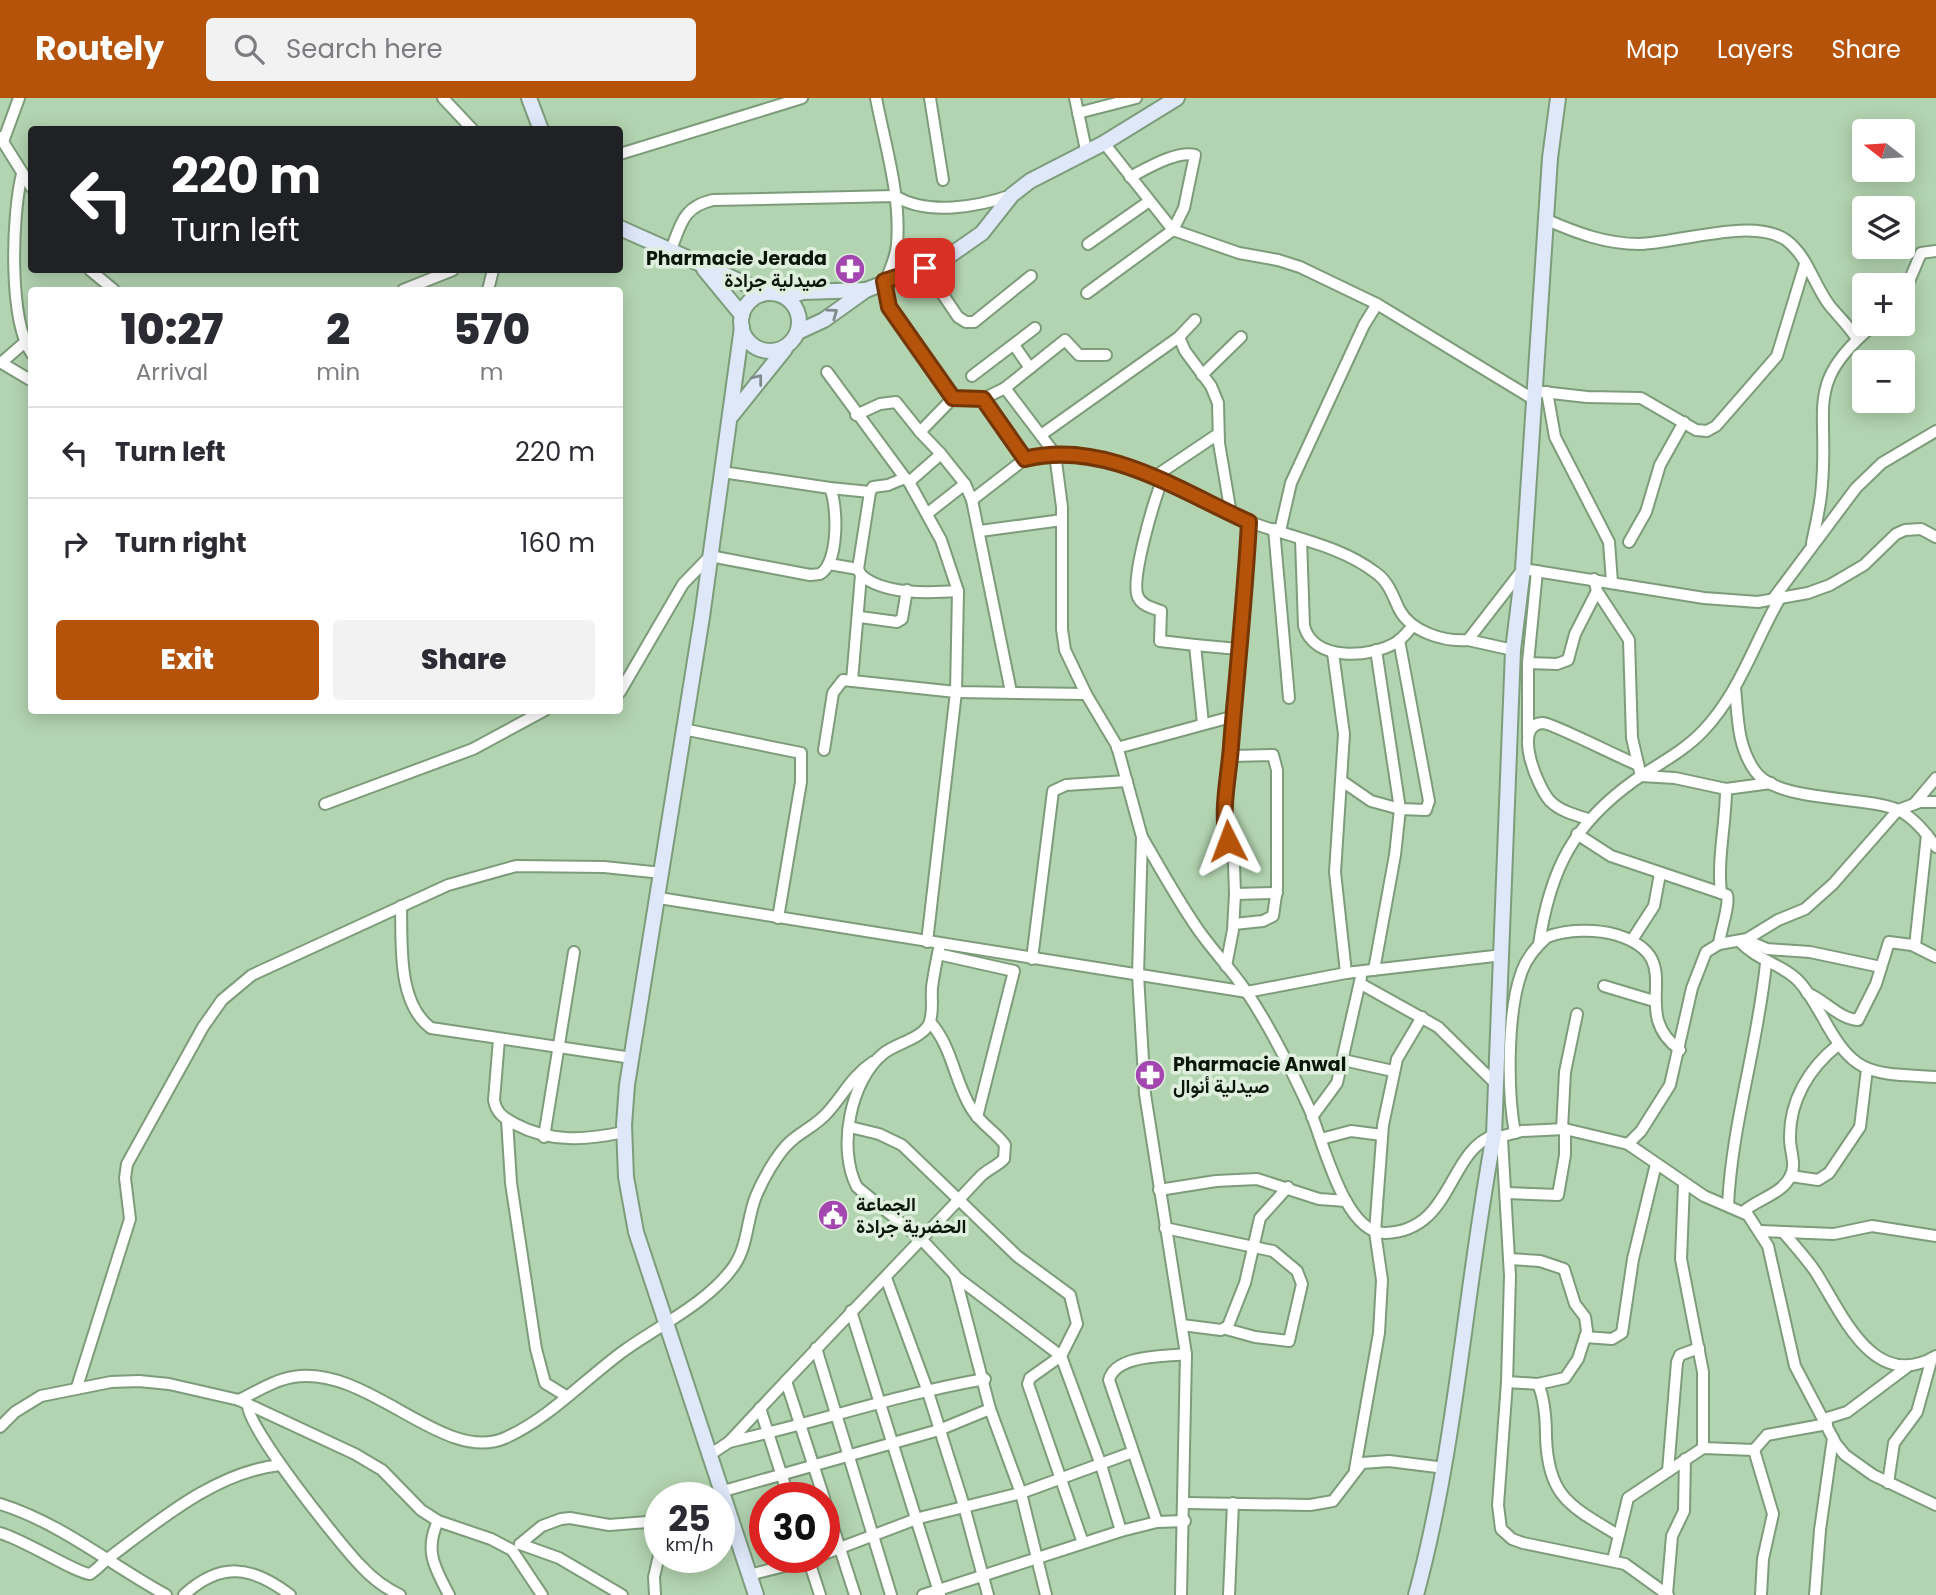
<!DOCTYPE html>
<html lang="en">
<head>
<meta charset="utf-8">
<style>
  :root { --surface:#fff; --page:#f2f2f3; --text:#2b2b33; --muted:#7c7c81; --line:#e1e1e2; --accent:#b45309 }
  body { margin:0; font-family:Poppins,Vazirmatn,sans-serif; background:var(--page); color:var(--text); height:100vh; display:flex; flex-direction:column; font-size:26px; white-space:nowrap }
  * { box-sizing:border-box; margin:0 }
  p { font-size:23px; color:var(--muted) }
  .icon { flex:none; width:38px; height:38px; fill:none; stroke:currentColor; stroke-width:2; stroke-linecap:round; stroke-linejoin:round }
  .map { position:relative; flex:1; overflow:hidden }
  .drawer { position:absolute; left:28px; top:189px; width:595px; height:427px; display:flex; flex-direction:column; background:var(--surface); border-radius:7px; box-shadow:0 4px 18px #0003 }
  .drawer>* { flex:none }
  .guide { position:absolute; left:28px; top:28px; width:595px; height:147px; border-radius:7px; box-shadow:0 4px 18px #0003; background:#202124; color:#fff; overflow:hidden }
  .needle { width:46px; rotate:287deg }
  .controls { position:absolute; left:1852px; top:21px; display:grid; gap:14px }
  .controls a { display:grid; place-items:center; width:63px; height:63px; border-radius:7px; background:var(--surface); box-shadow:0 4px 18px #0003; font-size:35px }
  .speed { position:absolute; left:644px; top:1384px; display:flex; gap:14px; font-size:35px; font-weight:700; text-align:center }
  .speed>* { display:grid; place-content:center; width:91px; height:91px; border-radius:50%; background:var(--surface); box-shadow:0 4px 18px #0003; line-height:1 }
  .speed small { font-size:18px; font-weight:400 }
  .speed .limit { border:10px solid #d22; background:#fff; color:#111 }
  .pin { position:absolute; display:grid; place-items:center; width:60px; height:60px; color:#fff; margin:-30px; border-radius:14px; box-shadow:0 4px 10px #0006 }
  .me { position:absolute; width:77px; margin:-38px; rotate:357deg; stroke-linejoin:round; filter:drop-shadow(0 0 5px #0008) }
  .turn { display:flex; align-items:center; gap:24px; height:147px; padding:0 28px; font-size:32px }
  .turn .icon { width:91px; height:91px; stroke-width:2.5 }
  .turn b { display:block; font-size:49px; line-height:60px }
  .eta { display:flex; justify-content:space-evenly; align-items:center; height:119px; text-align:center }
  .eta b { font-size:42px; font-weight:800; line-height:49px }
  .primary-button { display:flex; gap:14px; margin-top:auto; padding:14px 28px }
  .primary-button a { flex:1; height:80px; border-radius:7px; background:var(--accent); color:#fff; font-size:28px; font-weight:800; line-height:80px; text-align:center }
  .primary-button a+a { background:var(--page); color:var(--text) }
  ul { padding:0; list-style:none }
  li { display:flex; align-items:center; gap:21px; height:91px; padding:0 28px; border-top:2px solid var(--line) }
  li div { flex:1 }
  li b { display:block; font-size:26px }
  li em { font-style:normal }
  header { display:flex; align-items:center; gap:42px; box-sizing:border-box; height:98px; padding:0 35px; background:var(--accent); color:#fff }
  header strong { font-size:33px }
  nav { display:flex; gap:38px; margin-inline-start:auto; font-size:24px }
  .search { width:490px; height:63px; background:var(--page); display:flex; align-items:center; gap:18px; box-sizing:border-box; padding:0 24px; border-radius:7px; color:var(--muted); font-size:26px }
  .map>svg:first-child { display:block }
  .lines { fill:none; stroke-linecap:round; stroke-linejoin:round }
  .street-casing { stroke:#7d9c7a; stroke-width:14 }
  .secondary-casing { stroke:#7d9c7a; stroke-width:18 }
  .street { stroke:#fff; stroke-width:10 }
  .secondary { stroke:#dee8f9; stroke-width:14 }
  .oneway { stroke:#7f8a8d }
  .route-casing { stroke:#753606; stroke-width:18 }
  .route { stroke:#b45309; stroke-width:12 }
  .labels { text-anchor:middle; stroke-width:7; stroke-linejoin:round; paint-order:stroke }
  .poi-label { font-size:19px; font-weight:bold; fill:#0b160a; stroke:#dfefdd; text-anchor:start }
</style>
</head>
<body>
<header>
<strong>Routely</strong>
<div class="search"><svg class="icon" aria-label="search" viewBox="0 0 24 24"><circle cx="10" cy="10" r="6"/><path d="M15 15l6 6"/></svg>Search here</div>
<nav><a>Map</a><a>Layers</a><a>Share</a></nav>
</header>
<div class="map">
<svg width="1936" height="1497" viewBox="0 0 1936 1497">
  <rect width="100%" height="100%" fill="#b3d4b0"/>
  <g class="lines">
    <!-- street casing -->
    <g class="street-casing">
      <g id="street">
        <polyline points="443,0 473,32"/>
        <path d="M876,0C885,47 901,97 897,146C896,167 881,180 886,203L953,300L983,301L1005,290L1055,356L1062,409V531L1065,552L1086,596L1117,648L1142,739L1138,877L1145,996L1186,1256L1181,1497"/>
        <polyline points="930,0 943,82"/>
        <polyline points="1075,0 1086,52"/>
        <polyline points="1078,15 1136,0"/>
        <polyline points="0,39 32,90"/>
        <polyline points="4,41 19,0"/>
        <polyline points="1104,45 1173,132 1239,155 1278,162 1300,169 1377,206 1364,227 1291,385 1280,433"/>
        <polyline points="620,56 802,0"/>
        <path d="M22,76C12,116 8,222 32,256"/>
        <path d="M1547,122C1577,135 1606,146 1639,146C1679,145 1753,119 1786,142C1808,158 1814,188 1830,208C1839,219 1849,228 1857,241"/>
        <polyline points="1088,146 1148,104"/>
        <path d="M670,154C681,127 682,109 713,102L895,98C928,118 977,109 1012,97"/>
        <polyline points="925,170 958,219 966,224 974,224 1031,178"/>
        <polyline points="90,172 114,192"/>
        <polyline points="403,192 453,172"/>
        <polyline points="488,192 493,172"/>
        <path d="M1087,195L1173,132L1184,110L1195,57C1177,52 1146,71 1130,79"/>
        <polyline points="1902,200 1921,155 1936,153"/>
        <polyline points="1377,206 1533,301"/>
        <polyline points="1195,222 1179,239 1185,253 1211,288 1218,305 1219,345 1231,416"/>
        <polyline points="1014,247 1030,270"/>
        <polyline points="0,264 32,283"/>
        <polyline points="1,265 24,245"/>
        <polyline points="827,274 905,380"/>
        <polyline points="1202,277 1241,239"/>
        <polyline points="972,278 1035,230"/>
        <polyline points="1005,290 1065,242 1079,257 1106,257"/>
        <polyline points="1534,293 1587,299 1641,300 1696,332 1707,333 1716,328 1777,258 1805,166"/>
        <polyline points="1547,294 1555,339 1609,444 1612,484"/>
        <polyline points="983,301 1025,361"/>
        <polyline points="856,317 880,306 896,304 920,334"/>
        <polyline points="1041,337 1179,239"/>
        <polyline points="941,356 965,386 972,402 1011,594"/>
        <polyline points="1154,379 1218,336"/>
        <path d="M1162,383C1154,403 1130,482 1138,499C1142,508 1153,510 1161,513L1160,543L1195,547L1203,626"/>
        <polyline points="909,384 941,442 958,493 956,594 927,844"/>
        <polyline points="830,390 870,394"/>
        <path d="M972,402L1025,361C1107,340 1176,396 1247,423C1289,439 1340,447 1376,475C1388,483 1393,498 1399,511C1411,534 1444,544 1468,542L1523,471L1704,500L1758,504L1808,495L1830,487L1864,467L1896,436L1905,432L1921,431L1936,439"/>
        <polyline points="928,415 965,386"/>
        <polyline points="1274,431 1289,600"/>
        <polyline points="980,433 1062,422"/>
        <path d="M1301,441L1304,528C1314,564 1371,560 1397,544C1403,540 1408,533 1413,528"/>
        <polyline points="1629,444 1646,414 1660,367 1684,324"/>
        <path d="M1812,445C1816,426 1821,406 1822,386C1829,308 1803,285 1875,226"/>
        <polyline points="829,466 858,471"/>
        <path d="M861,477C884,497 929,495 958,493"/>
        <polyline points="1594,481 1597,493 1629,542 1632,640 1641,678 1675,680 1726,691 1771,685"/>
        <polyline points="1773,501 1856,390 1882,365 1936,333"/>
        <polyline points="860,519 897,524 902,521 907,492"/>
        <polyline points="1468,542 1513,552"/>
        <polyline points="1195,547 1238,551"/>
        <polyline points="1376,552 1400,711 1426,712 1429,703 1399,542"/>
        <polyline points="1333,555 1344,636 1335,774 1346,875"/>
        <polyline points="1528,565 1557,566 1568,562 1575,536 1597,493"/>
        <polyline points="852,583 861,477 858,471 870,394 873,389 888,387 905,380 909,384 941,356 920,334 953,300"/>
        <path d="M1735,590C1738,619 1737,648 1755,673C1777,705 1863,697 1898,712C1913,719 1927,736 1936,749"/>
        <path d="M620,594L683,486L710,458L810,477L820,476C839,465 838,408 830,390L722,374"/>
        <polyline points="683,631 801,655 801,684 778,820"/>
        <polyline points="1528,636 1528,565 1537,473"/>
        <polyline points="1117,650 1231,619"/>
        <polyline points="824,652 833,595 843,582 956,594 1086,596"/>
        <polyline points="1231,658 1273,657 1277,672 1277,790 1273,818 1263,823 1234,826"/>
        <polyline points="1342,683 1371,703 1400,711 1395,757 1374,872"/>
        <polyline points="325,706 473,651 545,612"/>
        <polyline points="1914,706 1936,680"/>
        <path d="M1588,721C1575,717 1560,713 1550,703C1538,690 1511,626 1543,625C1552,625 1620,660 1636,666"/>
        <path d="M1577,736L1611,758L1727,797C1730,807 1720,834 1719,846"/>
        <path d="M1142,739C1160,770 1177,801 1197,830C1212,852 1231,871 1246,893C1269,927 1292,973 1309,1010C1323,1042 1344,1136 1385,1135C1453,1133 1447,1054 1494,1037L1502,1041L1510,1178L1507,1284L1498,1407L1501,1431L1512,1441L1523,1445L1625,1466L1668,1497"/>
        <path d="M1721,795C1717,760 1726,726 1726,691"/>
        <polyline points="1235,796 1277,795"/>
        <polyline points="659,800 1247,894 1346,875 1503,857"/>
        <path d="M401,808C402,846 397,905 431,930L632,960"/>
        <polyline points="1632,842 1654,808 1660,776"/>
        <polyline points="1746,842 1767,851 1810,854 1881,869"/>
        <path d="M1739,843C1758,862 1775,864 1793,878C1805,887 1814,905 1822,918C1855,979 1869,975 1936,979"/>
        <path d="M940,846C937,860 934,875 932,889C931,901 934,915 929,926C921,941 897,945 884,955C850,982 837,1051 857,1089L923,1143L955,1177L990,1311L1021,1395L1046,1497"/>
        <path d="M1539,846C1550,772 1573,726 1635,682C1658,666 1683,654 1703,633C1740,594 1754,545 1780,500"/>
        <polyline points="1915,848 1927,737"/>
        <polyline points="938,856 1014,873 977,1019"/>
        <polyline points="1032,861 1053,693 1066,687 1127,683"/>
        <polyline points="1226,868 1233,832 1235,796 1234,766 1225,721 1231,619 1244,513 1249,424"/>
        <polyline points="1361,886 1438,929 1496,986"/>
        <polyline points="1604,888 1654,903"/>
        <path d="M1807,895C1825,902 1839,921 1858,922L1876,886L1889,844L1912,847L1936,859"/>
        <path d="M499,941L494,1002C496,1015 504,1020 515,1026C551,1045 586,1042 624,1034"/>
        <polyline points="1343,962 1393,973"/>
        <polyline points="1312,1019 1337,985 1361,879"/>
        <polyline points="507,1022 511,1085 536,1251 545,1285 566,1298"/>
        <polyline points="850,1029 879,1036 902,1047 1017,1158 1070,1197 1077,1226 1061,1258 955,1178"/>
        <polyline points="1562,1031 1565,974 1577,916"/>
        <path d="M1515,1035C1507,993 1507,913 1522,873C1527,859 1537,848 1547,839C1567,831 1597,831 1617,837C1692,861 1625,912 1680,952"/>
        <polyline points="544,1039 574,854"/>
        <polyline points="1499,1039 1522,1033 1565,1031 1628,1046 1704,1098 1748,1117 1768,1148 1795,1268 1836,1346 1845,1357 1873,1377 1936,1407"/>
        <polyline points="1321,1041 1351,1033 1382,1037"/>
        <polyline points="1628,1046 1641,1033 1670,987 1692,890 1706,854 1719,846 1747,841 1778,822 1805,811 1833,786 1898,712 1920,704 1936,704"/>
        <polyline points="1791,1078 1818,1082 1829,1075 1860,1029 1867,971"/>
        <polyline points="1684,1086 1681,1161 1703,1274 1703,1350"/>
        <polyline points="1159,1092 1216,1083 1257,1081 1319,1101 1346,1103"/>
        <polyline points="1506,1095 1558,1097 1565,1057 1565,1031"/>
        <path d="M1728,1107C1732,1025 1758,947 1766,865"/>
        <path d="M1743,1114C1757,1101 1782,1096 1790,1079C1797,1067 1790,1054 1790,1041C1789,1003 1809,970 1838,947"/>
        <polyline points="1165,1130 1273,1153 1297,1173 1302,1186 1289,1243 1255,1239 1226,1231"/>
        <polyline points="1760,1133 1834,1136 1872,1128 1936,1138"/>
        <path d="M1784,1135C1794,1147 1806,1160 1815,1173C1842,1215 1873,1295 1936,1258"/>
        <polyline points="886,1180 927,1291 964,1408 988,1497"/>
        <polyline points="851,1213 940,1497"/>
        <polyline points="1182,1227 1221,1232 1228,1228 1245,1185 1260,1120 1288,1089"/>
        <polyline points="1585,1239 1612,1241 1622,1235 1633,1161 1656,1066"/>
        <polyline points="816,1250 891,1497"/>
        <polyline points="786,1283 824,1400"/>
        <polyline points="1507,1284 1538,1286 1565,1280 1578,1261 1587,1233 1585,1219 1575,1206 1564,1171 1540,1163 1509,1161"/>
        <path d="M1538,1286C1545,1302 1546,1321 1546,1339C1548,1399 1570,1408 1618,1437"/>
        <polyline points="77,1289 130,1121 125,1080 127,1066 203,929 222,902 252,877 448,787 516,768 604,769 662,775"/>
        <path d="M239,1302C256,1294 274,1282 293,1279C368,1266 443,1367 505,1340C550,1320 586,1280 625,1252C660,1227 709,1204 734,1168C748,1148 747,1120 756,1098C763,1081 777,1056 790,1044C802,1033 817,1027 828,1014C844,996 852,978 873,964"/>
        <path d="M248,1306C243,1325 342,1449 361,1468C372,1480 385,1490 400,1497"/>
        <polyline points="760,1310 789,1400"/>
        <polyline points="1824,1321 1847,1314 1907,1269"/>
        <polyline points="0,1329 15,1314 41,1298 111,1284 139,1283 169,1286 239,1302 355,1356 382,1372 421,1412 438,1423 491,1441 512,1452 542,1497"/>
        <path d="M729,1344C815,1325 898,1296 985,1281"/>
        <polyline points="1754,1352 1773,1416 1763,1461 1761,1497"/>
        <path d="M708,1358L729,1344C811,1255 896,1169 979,1080C986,1072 996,1069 1004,1061L1005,1047C994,1032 982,1028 971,1010C954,982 952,948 930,924"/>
        <polyline points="1355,1371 1379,1235 1382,1182 1375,1134 1383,1027 1397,961 1422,919"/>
        <polyline points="1668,1373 1677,1264 1680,1257 1699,1250"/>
        <polyline points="1888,1385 1894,1345 1917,1314 1932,1260"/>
        <polyline points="720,1394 939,1332 990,1311"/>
        <polyline points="824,1401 855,1497"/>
        <polyline points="1185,1405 1310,1407 1333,1403 1362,1365 1389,1363 1445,1370"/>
        <path d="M0,1406C61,1425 111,1467 166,1497"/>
        <path d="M438,1423C424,1453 435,1470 449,1497"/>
        <path d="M1157,1424L1109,1282C1116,1256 1164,1259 1186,1256"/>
        <path d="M0,1435C23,1441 78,1476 90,1476C98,1471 103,1464 110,1459C161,1421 216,1374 280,1367"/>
        <polyline points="1083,1445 1028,1286 1030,1280 1061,1258 1101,1367 1121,1433"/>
        <polyline points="520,1446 542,1428 561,1421 570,1420 609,1427 660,1423"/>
        <polyline points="520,1446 559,1460 622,1497"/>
        <polyline points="824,1456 919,1420 1021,1395 1133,1354"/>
        <polyline points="808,1460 820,1497"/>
        <polyline points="1613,1462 1628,1400 1703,1350 1754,1352 1767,1337 1827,1326"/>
        <polyline points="749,1477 816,1460"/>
        <polyline points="1667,1496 1672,1438 1684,1413 1685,1361"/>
        <path d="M184,1497C220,1464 251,1467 290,1497"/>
        <polyline points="655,1497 654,1479 660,1453"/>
        <polyline points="923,1497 1121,1433 1157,1424 1185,1423"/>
        <polyline points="1229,1497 1233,1405"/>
        <polyline points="1815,1497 1820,1432 1833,1340"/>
      </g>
    </g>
    <!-- secondary casing -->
    <g class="secondary-casing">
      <g id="secondary">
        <polyline points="529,0 541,32"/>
        <polyline points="620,130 766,195"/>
        <polyline points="704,171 742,217"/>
        <circle cx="770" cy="224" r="29"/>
        <polyline points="786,199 803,194 866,192"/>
        <polyline points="742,229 702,519 627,987 624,1027 626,1079 636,1134 756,1497"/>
        <polyline points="798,234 824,222 866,192 942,163 982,135 1012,97 1030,83 1104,45 1177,0"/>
        <polyline points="732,317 785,251"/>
        <path d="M1416,1497C1457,1346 1465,1190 1494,1037L1513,552L1523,471L1550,60L1558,0"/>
      </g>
    </g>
    <!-- street -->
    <use href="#street" class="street"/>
    <!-- secondary -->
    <use href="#secondary" class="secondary"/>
  </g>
  <!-- one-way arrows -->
  <defs><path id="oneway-chevron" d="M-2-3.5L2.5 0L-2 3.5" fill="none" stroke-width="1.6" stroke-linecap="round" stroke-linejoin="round" transform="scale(1.75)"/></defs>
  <g class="oneway">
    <use href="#oneway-chevron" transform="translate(833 215) rotate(-36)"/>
    <use href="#oneway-chevron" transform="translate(758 281) rotate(-52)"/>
  </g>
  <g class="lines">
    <!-- route casing -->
    <g class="route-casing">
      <path id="route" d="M925,170L884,183L889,209L953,300L983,301L1025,361C1104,341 1180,393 1249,424C1245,499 1237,573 1231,648C1229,678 1220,714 1228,743"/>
    </g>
    <!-- route -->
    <use href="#route" class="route"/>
  </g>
  <!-- icons -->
  <defs>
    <g id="pharmacy-disc" transform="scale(1.575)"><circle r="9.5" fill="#a346b0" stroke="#dfefdd"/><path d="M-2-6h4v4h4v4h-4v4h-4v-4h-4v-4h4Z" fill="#fff"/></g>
    <g id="civic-disc" transform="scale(1.575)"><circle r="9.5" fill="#a346b0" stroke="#dfefdd"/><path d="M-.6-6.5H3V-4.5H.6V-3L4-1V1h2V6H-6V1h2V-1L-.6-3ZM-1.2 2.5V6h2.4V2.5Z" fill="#fff"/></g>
  </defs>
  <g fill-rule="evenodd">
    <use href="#pharmacy-disc" x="850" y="171"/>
    <use href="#pharmacy-disc" x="1150" y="977"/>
    <use href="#civic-disc" x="833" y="1117"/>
  </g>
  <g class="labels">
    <!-- poi labels -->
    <g class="poi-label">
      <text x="827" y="167" text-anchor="end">Pharmacie Jerada<tspan x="827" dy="22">صيدلية جرادة</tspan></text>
      <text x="1173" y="973">Pharmacie Anwal<tspan x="1173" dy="22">صيدلية أنوال</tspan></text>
      <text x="856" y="1113">الجماعة<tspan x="856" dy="22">الحضرية جرادة</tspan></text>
    </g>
  </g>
</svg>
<div class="controls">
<a><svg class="needle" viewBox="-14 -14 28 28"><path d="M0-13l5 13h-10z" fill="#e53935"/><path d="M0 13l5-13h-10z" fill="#7c7c81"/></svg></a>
<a><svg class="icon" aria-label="layers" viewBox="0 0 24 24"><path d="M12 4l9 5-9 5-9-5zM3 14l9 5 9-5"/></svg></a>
<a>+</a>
<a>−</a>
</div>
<div class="speed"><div>25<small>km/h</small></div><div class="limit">30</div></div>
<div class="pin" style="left:925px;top:170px;background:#d93025"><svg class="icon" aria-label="arrive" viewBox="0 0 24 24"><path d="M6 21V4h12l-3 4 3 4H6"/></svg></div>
<svg class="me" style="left:1228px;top:743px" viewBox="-20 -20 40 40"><path d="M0-17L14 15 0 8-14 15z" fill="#b45309" stroke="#fff" stroke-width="4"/></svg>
<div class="guide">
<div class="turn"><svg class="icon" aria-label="left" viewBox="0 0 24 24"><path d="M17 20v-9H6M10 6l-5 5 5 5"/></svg><div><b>220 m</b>Turn left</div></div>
</div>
<section class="drawer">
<div class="eta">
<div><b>10:27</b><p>Arrival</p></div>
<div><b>2</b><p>min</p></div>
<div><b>570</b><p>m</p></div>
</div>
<ul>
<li><svg class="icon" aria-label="left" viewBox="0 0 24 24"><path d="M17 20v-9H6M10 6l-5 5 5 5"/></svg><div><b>Turn left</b></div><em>220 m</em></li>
<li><svg class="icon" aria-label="right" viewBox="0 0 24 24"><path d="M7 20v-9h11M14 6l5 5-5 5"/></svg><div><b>Turn right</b></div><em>160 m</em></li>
</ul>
<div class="primary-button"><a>Exit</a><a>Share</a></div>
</section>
</div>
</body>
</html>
